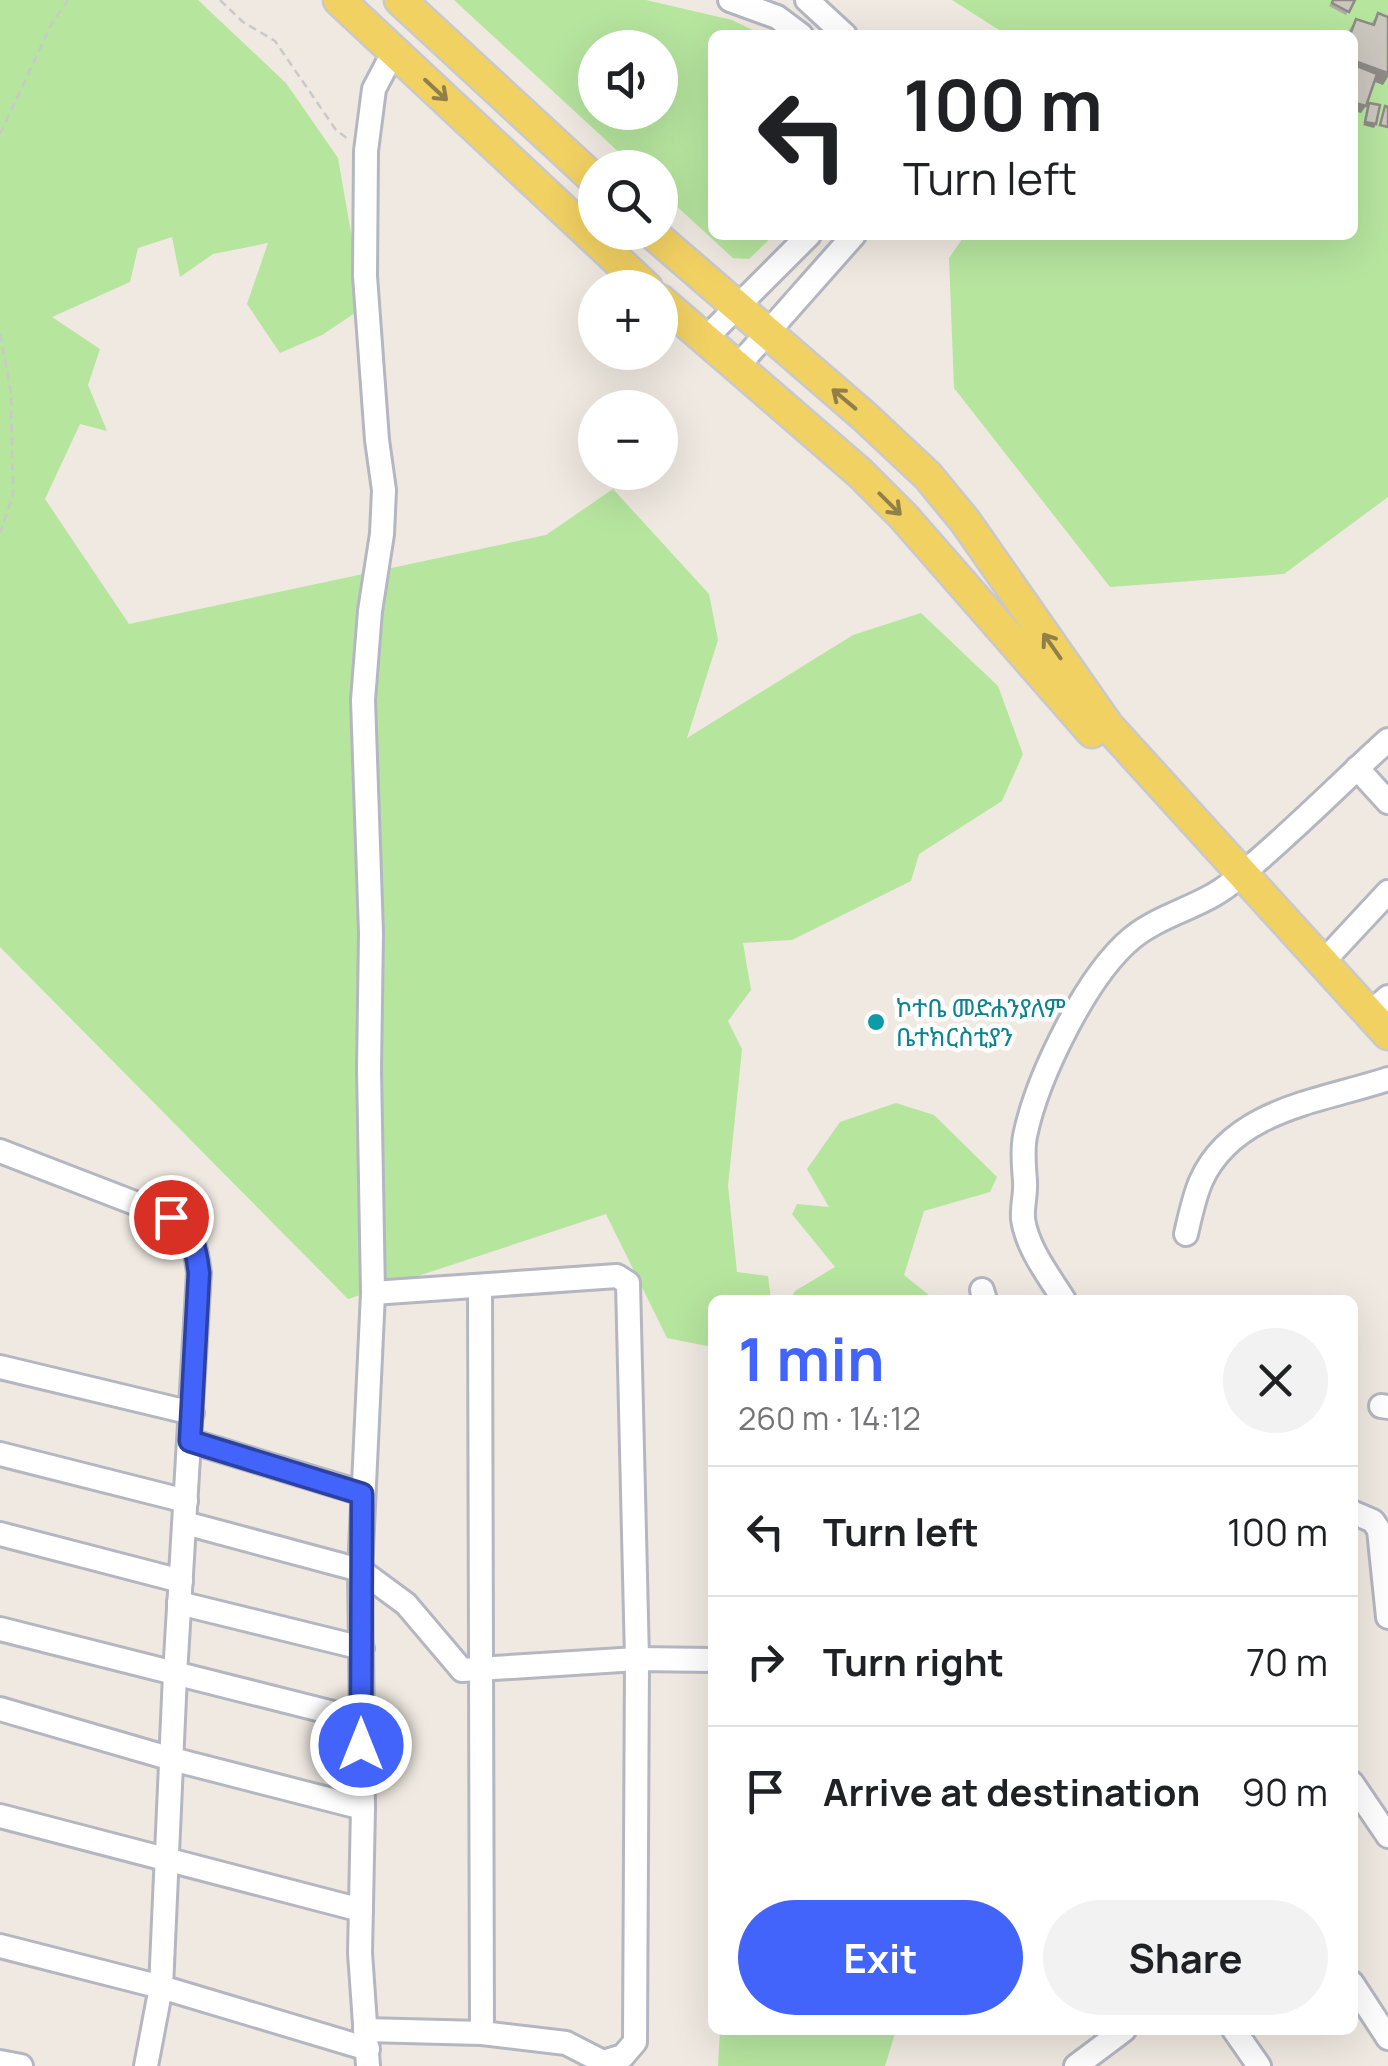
<!DOCTYPE html>
<html lang="en">
<head>
<meta charset="utf-8">
<style>
  :root { --surface:#fff; --page:#f2f2f2; --text:#202124; --muted:#757577; --line:#e0e0e0; --accent:#4264fb }
  body { margin:0; font-family:Manrope,"Noto Sans Ethiopic",sans-serif; background:var(--page); color:var(--text); height:100vh; display:flex; flex-direction:column; font-size:38px; white-space:nowrap }
  * { box-sizing:border-box; margin:0 }
  p { font-size:32px; color:var(--muted) }
  .icon { flex:none; width:55px; height:55px; fill:none; stroke:currentColor; stroke-width:2; stroke-linecap:round; stroke-linejoin:round }
  .map { position:relative; flex:1; overflow:hidden }
  .drawer { position:absolute; left:708px; top:1295px; width:650px; height:740px; display:flex; flex-direction:column; background:var(--surface); border-radius:15px; box-shadow:0 10px 40px #0002 }
  .drawer>* { flex:none }
  .top-card { position:absolute; left:708px; top:30px; width:650px; height:210px; border-radius:15px; box-shadow:0 10px 40px #0002; background:#fff; color:var(--text); overflow:hidden }
  .controls { position:absolute; left:578px; top:30px; display:grid; gap:20px }
  .controls a { display:grid; place-items:center; width:100px; height:100px; border-radius:50%; background:var(--surface); box-shadow:0 10px 40px #0002; font-size:50px }
  .pin { position:absolute; display:grid; place-items:center; width:85px; height:85px; color:#fff; margin:-42px; border:5px solid #fff; border-radius:50%; box-shadow:0 2px 10px #0007 }
  .me { position:absolute; width:110px; margin:-55px; rotate:0deg; stroke-linejoin:round; filter:drop-shadow(0 0 8px #0008) }
  .turn { display:flex; align-items:center; gap:35px; height:210px; padding:0 30px; font-size:45px }
  .turn .icon { width:130px; height:130px; stroke-width:2.5 }
  .turn b { display:block; font-size:70px; line-height:85px }
  .round { display:grid; place-items:center; flex:none; width:105px; height:105px; border-radius:52px; background:var(--page) }
  .headline { display:flex; align-items:center; justify-content:space-between; height:170px; padding:0 30px }
  h1 { font-size:60px; font-weight:700; line-height:75px; color:var(--accent) }
  .primary-button { display:flex; gap:20px; margin-top:auto; padding:20px 30px }
  .primary-button a { flex:1; height:115px; border-radius:60px; background:var(--accent); color:#fff; font-size:40px; font-weight:700; line-height:115px; text-align:center }
  .primary-button a+a { background:var(--page); color:var(--text) }
  ul { padding:0; list-style:none }
  li { display:flex; align-items:center; gap:30px; height:130px; padding:0 30px; border-top:2px solid var(--line) }
  li div { flex:1 }
  li b { display:block; font-size:38px }
  li em { font-style:normal }
  .map>svg:first-child { display:block }
  .green { fill:#b6e59e; fill-rule:evenodd }
  .lines { fill:none; stroke-linecap:round; stroke-linejoin:round }
  .minor-casing { stroke:#b4b7c1; stroke-width:28 }
  .major-casing { stroke:#c9c9c9; stroke-width:35 }
  .path { stroke:#c9c9c9; stroke-width:2.5; stroke-dasharray:8 5; stroke-linecap:butt }
  .minor { stroke:#fff; stroke-width:22 }
  .major { stroke:#f2d163; stroke-width:30 }
  .wall { fill:#afaba4 }
  .shaded-wall { fill:#8e8b86 }
  .building { fill:#cbc7bf; stroke:#8e8b86; stroke-width:2.5 }
  .oneway { stroke:#908048 }
  .route-casing { stroke:#2b41a3; stroke-width:25 }
  .route { stroke:#4264fb; stroke-width:18 }
  .culture-dot { fill:#0f9aa8; stroke:#fff; stroke-width:4 }
  .labels { text-anchor:middle; stroke-width:9; stroke-linejoin:round; paint-order:stroke }
  .culture-label { font-size:25px; fill:#0d838f; stroke:#fff; text-anchor:start }
</style>
</head>
<body>
<div class="map">
<svg width="1388" height="2066" viewBox="0 0 1388 2066">
  <rect width="100%" height="100%" fill="#efe9e1"/>
  <!-- green -->
  <g class="green">
    <polygon points="0,0 198,0 286,83 338,158 364,307 322,335 280,353 247,304 268,243 213,254 180,277 172,237 138,248 130,282 52,317 100,349 88,385 107,431 80,424 45,499 129,624 546,535 613,489 709,594 718,640 687,738 853,635 921,613 998,686 1023,754 1002,801 919,854 911,881 792,940 743,943 751,990 728,1021 742,1049 728,1186 737,1272 768,1276 771,1300 712,1300 712,1347 667,1338 606,1214 348,1299 0,947"/>
    <path d="M454,0H646L732,20L763,35H712V235H774L749,259L733,258L660,191V168L635,167ZM595,48H660V112H595Z"/>
    <polygon points="952,0 1388,0 1388,497 1284,574 1110,587 954,388 949,258 965,235 1352,235 1352,35 1007,35"/>
    <polygon points="896,1103 934,1115 997,1177 990,1192 924,1211 904,1275 935,1300 790,1300 795,1291 835,1267 792,1214 797,1204 829,1207 807,1169 840,1122"/>
    <polygon points="720,2030 896,2030 885,2066 718,2066"/>
  </g>
  <g class="lines">
    <!-- minor casing -->
    <g class="minor-casing">
      <g id="minor">
        <polyline points="730,0 777,17 801,35"/>
        <polyline points="807,0 845,35"/>
        <polyline points="705,339 809,235"/>
        <polyline points="737,367 854,235"/>
        <polyline points="1357,768 1388,802"/>
        <polyline points="1321,964 1388,892"/>
        <polyline points="1369,1014 1388,997"/>
        <path d="M0,1151L171,1217C193,1231 196,1248 199,1273L175,1675L161,1987L146,2066"/>
        <path d="M1186,1234C1190,1217 1194,1197 1201,1181C1233,1109 1322,1101 1388,1079"/>
        <polyline points="480,1286 482,2033"/>
        <polyline points="982,1290 985,1300"/>
        <path d="M1064,1300C1049,1276 1027,1248 1023,1219C1022,1206 1026,1194 1025,1181C1024,1166 1022,1152 1025,1136C1037,1078 1086,976 1132,938C1161,914 1202,907 1231,883C1286,839 1336,787 1388,740"/>
        <polyline points="0,1367 192,1413"/>
        <polyline points="1381,1406 1388,1407"/>
        <polyline points="190,1441 362,1493"/>
        <polyline points="0,1454 186,1501"/>
        <polyline points="1352,1512 1373,1521 1379,1530 1388,1617"/>
        <polyline points="185,1523 360,1570 406,1604 462,1670 637,1659 712,1660"/>
        <polyline points="0,1534 181,1581"/>
        <polyline points="179,1603 362,1648"/>
        <polyline points="0,1629 361,1720"/>
        <polyline points="0,1709 172,1759 363,1808"/>
        <polyline points="1352,1783 1388,1836"/>
        <polyline points="0,1816 361,1910"/>
        <polyline points="0,1946 161,1987 368,2049"/>
        <polyline points="1352,1983 1388,2038"/>
        <polyline points="365,2030 482,2033 566,2043 603,2062 623,2056 635,2042 637,1659 628,1283 617,1276 373,1293"/>
        <polyline points="1234,2030 1259,2066"/>
        <polyline points="0,2062 21,2066"/>
        <polyline points="368,2066 360,1953 363,1808 360,1570 373,1293 369,1069 371,933 363,700 370,611 382,534 384,490 377,440 365,276 366,151 374,89 394,51"/>
        <polyline points="1076,2066 1124,2030"/>
      </g>
    </g>
    <!-- major casing -->
    <g class="major-casing">
      <g id="major">
        <polyline points="339,0 647,288"/>
        <polyline points="400,0 595,180"/>
        <polyline points="651,232 864,416 928,476 965,521 1108,726 1388,1034"/>
        <polyline points="660,300 860,473 903,516 1092,732"/>
      </g>
    </g>
    <!-- path -->
    <g class="path">
      <polyline points="220,0 243,22 275,41 336,130 348,139"/>
      <polyline points="0,134 52,23 68,0"/>
      <polyline points="0,334 11,392 13,495 0,533"/>
    </g>
    <!-- minor -->
    <use href="#minor" class="minor"/>
    <!-- major -->
    <use href="#major" class="major"/>
  </g>
  <!-- wall -->
  <g class="wall">
    <polygon points="1333,0 1355,0 1346,15 1329,6"/>
    <polygon points="1378,13 1383,85 1374,81 1361,113 1352,110 1352,35 1346,35 1356,19 1371,24"/>
  </g>
  <!-- shaded-wall -->
  <g class="shaded-wall">
    <polygon points="1352,60 1388,73 1388,77 1383,85 1352,73"/>
    <polygon points="1352,102 1366,106 1361,113 1352,110"/>
    <polygon points="1365,122 1376,124 1374,128 1363,125"/>
  </g>
  <!-- building -->
  <g class="building">
    <polygon points="1333,0 1355,0 1349,12 1332,3"/>
    <polygon points="1378,13 1388,17 1388,73 1352,60 1352,35 1350,35 1356,19 1374,25"/>
    <polygon points="1352,64 1377,74 1366,106 1352,102"/>
    <polygon points="1369,103 1380,105 1376,124 1365,122"/>
    <polygon points="1385,106 1388,107 1388,127 1380,125"/>
  </g>
  <!-- one-way arrows -->
  <defs><path id="oneway-shaft" d="M-6 0H5M1.5-3L5.5 0L1.5 3" fill="none" stroke-width="1.6" stroke-linecap="round" stroke-linejoin="round" transform="scale(2.5)"/></defs>
  <g class="oneway">
    <use href="#oneway-shaft" transform="translate(436 90) rotate(43)"/>
    <use href="#oneway-shaft" transform="translate(844 399) rotate(-140)"/>
    <use href="#oneway-shaft" transform="translate(890 504) rotate(45)"/>
    <use href="#oneway-shaft" transform="translate(1052 646) rotate(-125)"/>
  </g>
  <g class="lines">
    <!-- route casing -->
    <g class="route-casing">
      <path id="route" d="M171,1217C193,1231 196,1248 199,1273L190,1441L362,1494L361,1745"/>
    </g>
    <!-- route -->
    <use href="#route" class="route"/>
  </g>
  <!-- markers -->
  <circle class="culture-dot" cx="876" cy="1022" r="10"/>
  <g class="labels">
    <!-- culture labels -->
    <g class="culture-label">
      <text x="896" y="1017">ኮተቤ መድሐንያለም<tspan x="896" dy="29">ቤተክርስቲያን</tspan></text>
    </g>
  </g>
</svg>
<div class="controls">
<a><svg class="icon" aria-label="sound" viewBox="0 0 24 24"><path d="M4 9h4l5-4v14l-5-4H4zM17 9q2 3 0 6"/></svg></a>
<a><svg class="icon" aria-label="search" viewBox="0 0 24 24"><circle cx="10" cy="10" r="6"/><path d="M15 15l6 6"/></svg></a>
<a>+</a>
<a>−</a>
</div>
<div class="pin" style="left:171px;top:1217px;background:#d93025"><svg class="icon" aria-label="arrive" viewBox="0 0 24 24"><path d="M6 21V4h12l-3 4 3 4H6"/></svg></div>
<svg class="me" style="left:361px;top:1745px" viewBox="-20 -20 40 40"><circle r="17" fill="#4264fb" stroke="#fff" stroke-width="3"/><path d="M0-11L8 9 0 5-8 9z" fill="#fff"/></svg>
<div class="top-card">
<div class="turn"><svg class="icon" aria-label="left" viewBox="0 0 24 24"><path d="M17 20v-9H6M10 6l-5 5 5 5"/></svg><div><b>100 m</b>Turn left</div></div>
</div>
<section class="drawer">
<div class="headline"><div><h1>1 min</h1><p>260 m · 14:12</p></div><a class="round"><svg class="icon" aria-label="close" viewBox="0 0 24 24"><path d="M6 6l12 12M18 6L6 18"/></svg></a></div>
<ul>
<li><svg class="icon" aria-label="left" viewBox="0 0 24 24"><path d="M17 20v-9H6M10 6l-5 5 5 5"/></svg><div><b>Turn left</b></div><em>100 m</em></li>
<li><svg class="icon" aria-label="right" viewBox="0 0 24 24"><path d="M7 20v-9h11M14 6l5 5-5 5"/></svg><div><b>Turn right</b></div><em>70 m</em></li>
<li><svg class="icon" aria-label="arrive" viewBox="0 0 24 24"><path d="M6 21V4h12l-3 4 3 4H6"/></svg><div><b>Arrive at destination</b></div><em>90 m</em></li>
</ul>
<div class="primary-button"><a>Exit</a><a>Share</a></div>
</section>
</div>
</body>
</html>
